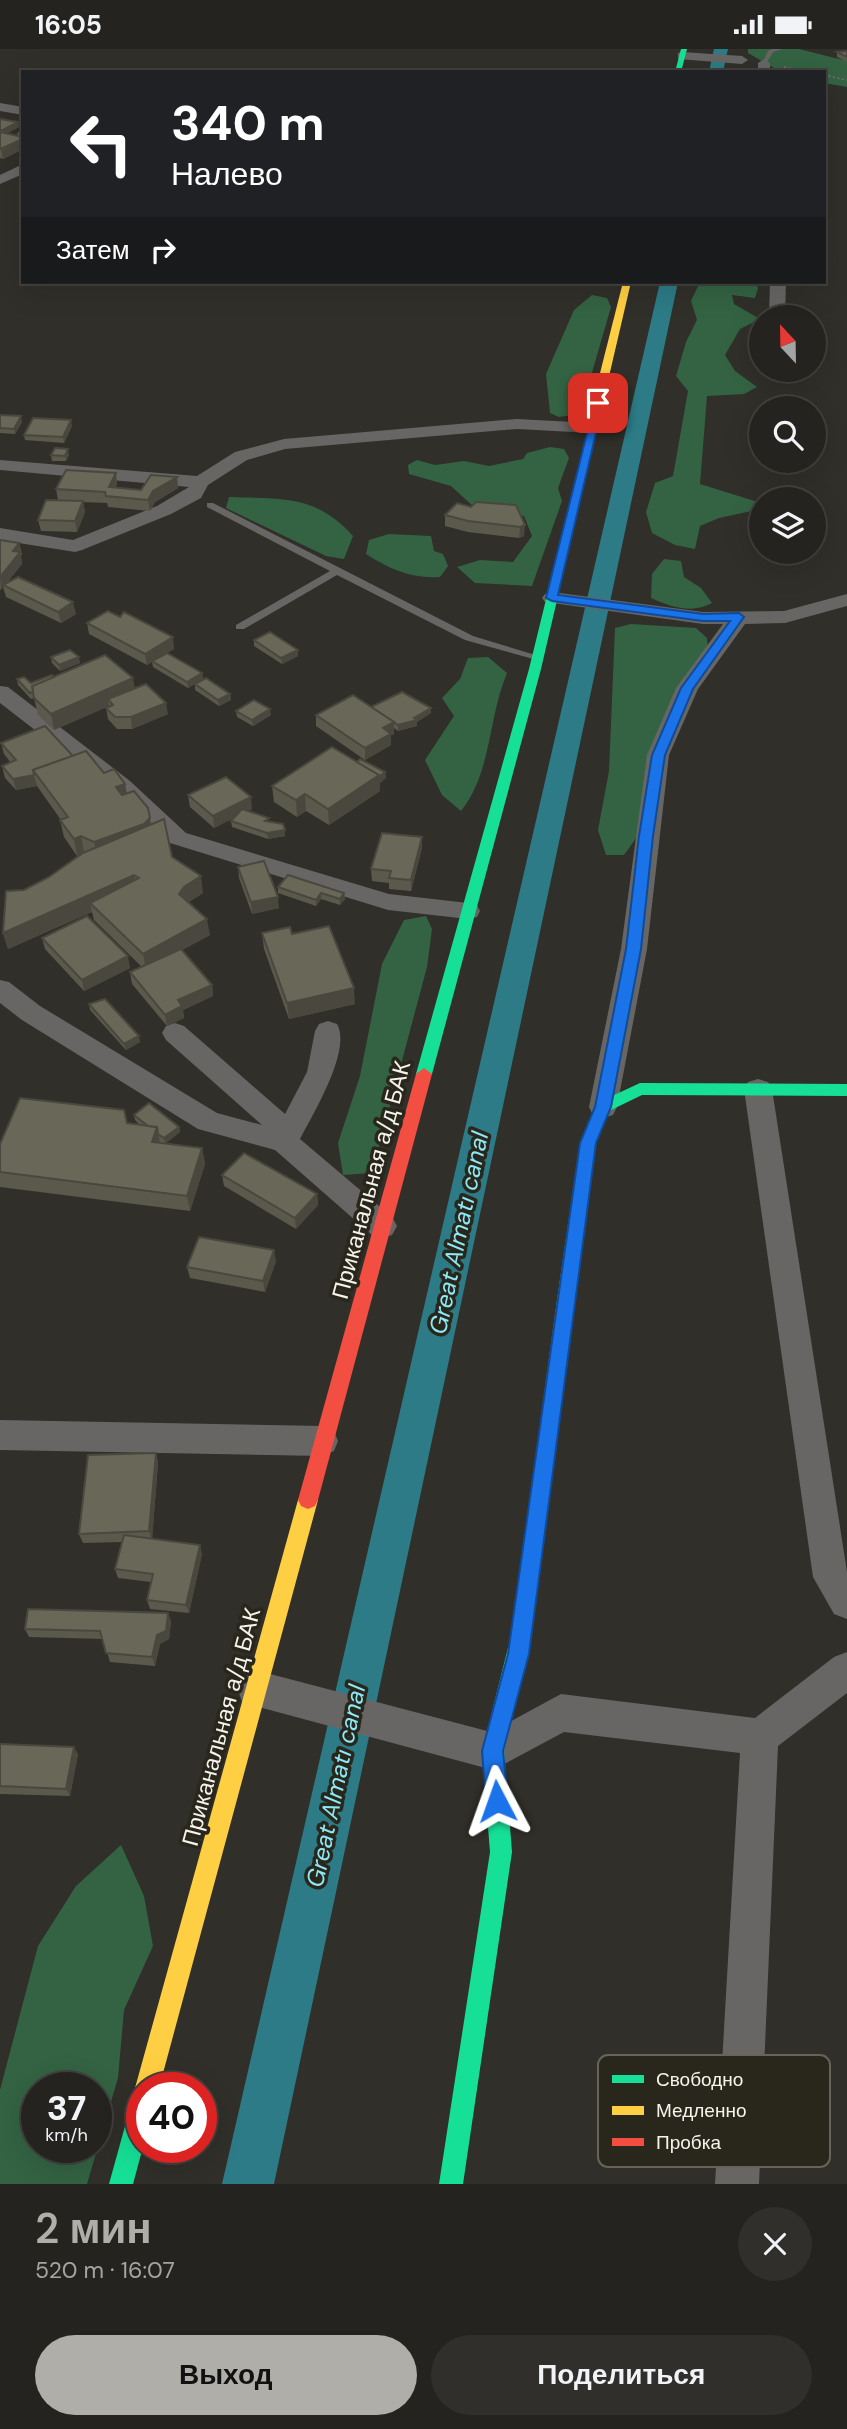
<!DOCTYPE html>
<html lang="ru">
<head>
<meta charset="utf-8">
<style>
  :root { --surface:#24231f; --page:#302f2c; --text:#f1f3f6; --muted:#a3a4a4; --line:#41403d; --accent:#b0aea8 }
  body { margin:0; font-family:"DM Sans",sans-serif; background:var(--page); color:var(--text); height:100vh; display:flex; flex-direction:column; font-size:26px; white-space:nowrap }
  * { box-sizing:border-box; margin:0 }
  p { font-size:23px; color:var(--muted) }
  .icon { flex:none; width:38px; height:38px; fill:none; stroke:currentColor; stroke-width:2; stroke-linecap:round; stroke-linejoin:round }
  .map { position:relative; height:2135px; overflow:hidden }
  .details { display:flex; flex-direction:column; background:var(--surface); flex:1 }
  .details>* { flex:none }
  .hud { position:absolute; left:21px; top:21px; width:805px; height:214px; border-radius:0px; box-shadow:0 7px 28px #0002,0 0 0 2px var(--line); background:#202124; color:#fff; overflow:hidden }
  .needle { width:46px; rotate:338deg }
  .fabs { position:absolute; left:749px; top:256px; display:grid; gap:14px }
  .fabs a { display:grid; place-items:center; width:77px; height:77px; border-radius:50%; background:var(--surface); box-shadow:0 7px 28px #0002,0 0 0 2px var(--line); font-size:35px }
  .speed { position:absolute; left:21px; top:2023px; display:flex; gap:14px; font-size:35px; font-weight:700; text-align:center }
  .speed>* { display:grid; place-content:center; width:91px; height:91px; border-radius:50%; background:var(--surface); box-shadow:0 7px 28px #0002,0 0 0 2px var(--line); line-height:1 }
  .speed small { font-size:18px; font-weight:400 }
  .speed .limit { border:10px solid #d22; background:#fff; color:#111 }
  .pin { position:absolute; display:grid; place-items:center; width:60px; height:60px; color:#fff; margin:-30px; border-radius:14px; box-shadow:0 4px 10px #0006 }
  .me { position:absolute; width:77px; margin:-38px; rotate:356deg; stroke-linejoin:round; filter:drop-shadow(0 0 5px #0008) }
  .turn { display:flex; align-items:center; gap:24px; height:147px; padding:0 35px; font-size:32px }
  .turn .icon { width:91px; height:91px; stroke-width:2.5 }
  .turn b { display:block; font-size:49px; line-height:60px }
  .then { display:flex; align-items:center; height:66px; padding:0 35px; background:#0003; gap:14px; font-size:26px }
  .round { display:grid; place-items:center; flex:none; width:74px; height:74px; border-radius:37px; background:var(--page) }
  .headline { display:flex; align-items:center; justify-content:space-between; height:119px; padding:0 35px }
  h1 { font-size:42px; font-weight:600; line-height:52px; color:var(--accent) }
  .primary-button { display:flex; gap:14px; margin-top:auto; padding:14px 35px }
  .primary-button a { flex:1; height:80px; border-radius:42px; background:var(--accent); color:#111; font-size:28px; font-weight:600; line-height:80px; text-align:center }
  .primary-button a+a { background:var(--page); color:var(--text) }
  .status { display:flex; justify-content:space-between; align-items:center; height:49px; padding:0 35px; background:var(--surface); direction:ltr }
  .status svg { height:19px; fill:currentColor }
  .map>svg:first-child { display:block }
  .forest { fill:#336343; fill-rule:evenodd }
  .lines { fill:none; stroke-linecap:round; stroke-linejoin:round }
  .canal { fill:#2c7b86; fill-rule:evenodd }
  .path { stroke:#696865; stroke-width:2; stroke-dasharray:2.5 2; stroke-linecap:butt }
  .lane { fill:#676665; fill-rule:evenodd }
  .street { fill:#676665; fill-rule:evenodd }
  .fast { fill:#16e098; fill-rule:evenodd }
  .slow { fill:#ffcf43; fill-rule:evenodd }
  .jam { fill:#f24e42; fill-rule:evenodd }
  .wall { fill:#5a594c }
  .shaded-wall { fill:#4a483e }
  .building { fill:#696758; stroke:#4a483e; stroke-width:2 }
  .route { fill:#1a73e8; stroke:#114b97; stroke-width:2 }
  .labels { text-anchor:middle; stroke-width:7; stroke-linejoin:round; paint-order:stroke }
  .street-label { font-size:23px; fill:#f5f3ec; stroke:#29271c }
  .water-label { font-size:24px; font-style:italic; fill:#8de9f7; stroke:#29271c }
  .key { fill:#29271c; stroke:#66645a; stroke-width:2 }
  .key-label { font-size:19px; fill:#f5f3ec }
</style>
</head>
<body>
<div class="status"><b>16:05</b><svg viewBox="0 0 49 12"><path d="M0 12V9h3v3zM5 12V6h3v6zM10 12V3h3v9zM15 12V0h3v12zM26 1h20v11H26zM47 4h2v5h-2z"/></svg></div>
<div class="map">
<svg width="847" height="2135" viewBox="0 0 847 2135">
  <rect width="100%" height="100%" fill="#302f29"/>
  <!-- forest -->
  <g class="forest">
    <polygon points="748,0 799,0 847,12 847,38 824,34 824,23 781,23 748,4"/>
    <polygon points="700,233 755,233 758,239 755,249 732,246 734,255 760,270 740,280 725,306 735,322 757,338 744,345 707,347 700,435 761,454 761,460 719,469 700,477 695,500 675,496 652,484 646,463 655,434 673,427 688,342 676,327 686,293 697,271 691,252"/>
    <polygon points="592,246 607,249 611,258 580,365 559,368 550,364 546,325 574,261"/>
    <polygon points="550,398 564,400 569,409 558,439 562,452 532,537 475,534 457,518 480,511 513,513 532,487 524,467 474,458 451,437 409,425 408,416 417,411 435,416 464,412 489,417 523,410 527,404"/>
    <path d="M229,448C282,450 315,445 353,487L344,510L326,507L226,459Z"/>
    <path d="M389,485L431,487L434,502L443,505L448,517L440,528C411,530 390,520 366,505L369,491Z"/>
    <path d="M664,510L681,512L684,528L701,539L712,554C693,565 670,558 651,549L652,525Z"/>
    <polygon points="631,575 696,579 707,589 708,602 680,637 644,778 624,806 606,806 598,781 609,722 615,579"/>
    <path d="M488,608L507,624C488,669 492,723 461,762L442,746L425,711L454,667L442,649L460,630L468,609Z"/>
    <polygon points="426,867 432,880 427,918 372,1124 343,1126 338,1094 360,1027 382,915 404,871"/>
    <path d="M121,1796L144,1847L153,1897L124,1961L118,2029L87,2135H0V2041L38,1897L76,1837ZM37,2039H96V2098H37Z"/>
  </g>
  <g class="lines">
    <!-- canal -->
    <g class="canal">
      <polygon points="714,0 728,0 723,23 709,23"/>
      <polygon points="660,233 678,233 274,2135 222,2135"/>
    </g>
    <!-- path -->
    <g class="path">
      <polyline points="784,18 807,23"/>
      <polyline points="824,26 847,31"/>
    </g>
    <!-- lane -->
    <g class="lane">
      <polygon points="772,0 783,0 773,3 766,15 762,15 768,2"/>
      <polygon points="207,454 213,454 473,587 542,608 537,611 465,591 337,526 244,580 236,580 236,576 330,522 207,458"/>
    </g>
    <!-- street -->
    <g class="street">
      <polygon points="682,3 742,7 748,11 742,15 678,10 678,4"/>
      <polygon points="764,10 770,14 770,23 758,23 758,14"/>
      <polygon points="0,54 23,58 23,66 0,62"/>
      <polygon points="23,115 23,125 0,135 0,126"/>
      <polygon points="770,233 786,233 785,268 769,268"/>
      <polygon points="517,370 592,374 601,379 592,384 517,380 285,400 247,411 208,436 201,449 171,465 82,501 75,503 0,491 0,479 73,491 157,457 189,438 0,421 0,411 197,427 235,403 284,390"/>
      <polygon points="552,543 703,563 784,562 847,545 847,557 785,574 745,575 698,640 669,706 647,900 617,1058 613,1066 603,1069 593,1066 589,1058 621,900 647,706 676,639 723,575 703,575 545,553 542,549 545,545"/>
      <polygon points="0,637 8,638 130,732 186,784 389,845 468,854 477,856 480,862 477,868 468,870 388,861 170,794 114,742 0,654"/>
      <path d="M0,931L9,933L40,957L217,1064L262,1076L166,991L162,984L166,977L175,974L184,977L285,1065L307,1023L315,982L319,975L328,972L337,975C352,1001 313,1065 300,1090L392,1168L397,1177L392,1186L382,1189L372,1186L275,1101L198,1080L22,971L0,954Z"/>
      <polygon points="758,1030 768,1033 772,1040 847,1523 847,1570 834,1565 813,1528 744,1040 748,1033"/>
      <polygon points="0,1371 322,1377 334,1382 338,1392 334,1402 322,1407 0,1401"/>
      <polygon points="847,1603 847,1644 778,1697 759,2135 715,2135 740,1704 564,1683 493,1721 255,1657 242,1652 237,1639 242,1626 255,1621 491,1683 561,1645 755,1669 834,1608"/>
    </g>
    <!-- fast -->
    <g class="fast">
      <polygon points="681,0 687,0 681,23 675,23"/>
      <polygon points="599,334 607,336 541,620 432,1025 424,1031 416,1025 529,620"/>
      <polygon points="640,1034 847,1035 847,1047 642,1046 609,1062 596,1093 574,1258 571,1263 565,1265 559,1263 556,1258 580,1093 597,1054"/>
      <polygon points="521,1577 528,1580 531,1587 504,1702 512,1803 463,2135 439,2135 490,1803 482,1702 511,1587 514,1580"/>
      <polygon points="142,2047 143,2098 133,2135 109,2135 130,2059 133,2050"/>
    </g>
    <!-- slow -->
    <g class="slow">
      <polygon points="623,233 631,233 607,336 602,339 597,336"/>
      <polygon points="308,1442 315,1445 318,1451 159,2039 142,2039 142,2049 135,2039 298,1451 301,1445"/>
    </g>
    <!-- jam -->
    <g class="jam">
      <polygon points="424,1019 432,1025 318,1451 315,1457 308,1460 301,1457 298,1451 416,1025"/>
      <polygon points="565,1251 571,1253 574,1258 531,1587 528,1594 521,1597 514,1594 511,1587 556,1258 559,1253"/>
    </g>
  </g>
  <!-- wall -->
  <g class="wall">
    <polygon points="847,2 847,13 837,8 837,3"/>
    <polygon points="0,70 18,73 19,78 6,85 18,87 17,84 23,81 23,100 3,110 0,109"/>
    <polygon points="0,366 22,373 15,385 0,384"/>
    <polygon points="72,377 64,394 25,391 24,386"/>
    <polygon points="51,406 69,406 66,412 52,412"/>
    <polygon points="116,424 117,435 115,439 141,441 177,428 178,439 155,453 150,462 108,458 107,454 83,453 85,463 77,483 41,482 38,471 74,452 58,451 56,440"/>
    <polygon points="516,456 524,487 519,489 468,483 445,477 445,466 471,458"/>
    <polygon points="0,491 19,494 22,505 21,507 22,515 6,535 76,565 61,574 6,548 3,538 0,541"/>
    <polygon points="87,574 174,600 167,604 202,624 203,630 188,639 153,618 152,613 147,616 89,585"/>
    <polygon points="254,591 298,601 298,607 282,615 254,597"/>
    <polygon points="51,608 80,614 60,622 52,614"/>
    <polygon points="54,628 135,639 168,665 132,680 117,680 108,670 106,659 109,657 54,681 38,666 34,649 31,650 18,636 17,630 31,634"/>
    <polygon points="195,635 230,645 231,651 219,657 195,641"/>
    <polygon points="371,658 431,664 417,673 417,677 398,682 394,679 394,685 391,686 391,696 365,711 316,677 316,666"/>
    <polygon points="236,662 271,666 253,677 237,668"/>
    <polygon points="1,694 73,707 125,735 127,744 151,775 172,808 203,844 189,853 210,886 182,901 212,936 213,947 183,961 184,969 167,977 132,935 130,923 142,918 94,871 92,863 8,900 3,884 24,841 49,828 83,805 77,807 64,788 60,771 61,771 37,737 16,741 5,729 2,717 11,714 4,705"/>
    <polygon points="357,713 385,723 386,729 380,734 380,742 329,776 306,762 297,768 274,753 272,737"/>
    <polygon points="188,746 252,760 247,762 285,781 285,787 268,790 232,778 231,772 235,768 214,779 190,758"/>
    <polygon points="422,799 411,842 389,840 389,834 372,832 371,820"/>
    <polygon points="238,818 279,859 252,865 239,829"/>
    <polygon points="278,838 344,844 345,850 340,856 321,850 316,857 278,844"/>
    <polygon points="262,884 355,955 289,970 264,900"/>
    <polygon points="42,889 130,919 84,942 45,900"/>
    <polygon points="89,955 140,993 126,1001 90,961"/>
    <polygon points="134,1066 179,1078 180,1083 166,1094 202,1099 205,1115 190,1162 0,1138 0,1095 127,1074 140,1076 135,1071"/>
    <polygon points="222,1126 317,1145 318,1156 296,1180 224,1137"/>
    <polygon points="276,1212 265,1243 190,1229 187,1218"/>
    <polygon points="156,1404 158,1414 152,1490 202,1505 189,1564 150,1560 147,1551 151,1533 118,1529 115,1520 122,1493 83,1494 79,1485"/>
    <polygon points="171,1572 169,1590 160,1595 155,1617 110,1613 103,1590 29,1588 25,1580"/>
    <polygon points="0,1695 78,1705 70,1747 0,1745"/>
  </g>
  <!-- shaded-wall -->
  <g class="shaded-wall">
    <polygon points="18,73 19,78 4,86 3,81"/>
    <polygon points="23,90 23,100 3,110 1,101"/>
    <polygon points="21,367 22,373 15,385 14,380"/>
    <polygon points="71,371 72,377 64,394 63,388"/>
    <polygon points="68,400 69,406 66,412 65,407"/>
    <polygon points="116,424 117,435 110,449 109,438"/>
    <polygon points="177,428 178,439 155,453 150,462 148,451 153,442"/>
    <polygon points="83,452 85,463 77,483 75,472"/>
    <polygon points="525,476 524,487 519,489 520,478"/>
    <polygon points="19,494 22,515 1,541 0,528 13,502"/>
    <polygon points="73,553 76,565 61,574 58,563"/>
    <polygon points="173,588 174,600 147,616 145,605"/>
    <polygon points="298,601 298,607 282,615 281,609"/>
    <polygon points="79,608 80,614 60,622 59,616"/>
    <polygon points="202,624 203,630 188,639 187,633"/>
    <polygon points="133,629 136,645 108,650 109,657 54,681 51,665"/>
    <polygon points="230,645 231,651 219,657 218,651"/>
    <polygon points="166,654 168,665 132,680 131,668"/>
    <polygon points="431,659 431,664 417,673 417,677 398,682 398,676 414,669"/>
    <polygon points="270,660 271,666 253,677 252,671"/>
    <polygon points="394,673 394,685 391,686 391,696 365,711 365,699 383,679"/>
    <polygon points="385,723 386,729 380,734 380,742 329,776 328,760 379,726"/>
    <polygon points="34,726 37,737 16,741 13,730"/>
    <polygon points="125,735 128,751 119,755 116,738"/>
    <polygon points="305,745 306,762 297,768 296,751"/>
    <polygon points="251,748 252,760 214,779 213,767"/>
    <polygon points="150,769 153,785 98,809 94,793"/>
    <polygon points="285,781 285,787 268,790 267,784"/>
    <polygon points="81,787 84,804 77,807 74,790"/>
    <polygon points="422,788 422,799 411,842 411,831"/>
    <polygon points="134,826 138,843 90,854 92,863 8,900 3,884"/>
    <polygon points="201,827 203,844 187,854 179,845 184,838"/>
    <polygon points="321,844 321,850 316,857 316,851"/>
    <polygon points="344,844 345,850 340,856 340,850"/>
    <polygon points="278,848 279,859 252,865 251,853"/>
    <polygon points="207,870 210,886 146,921 143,905"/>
    <polygon points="128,907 130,919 84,942 82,931"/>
    <polygon points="212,936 213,947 183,961 184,969 167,977 165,966 178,951"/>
    <polygon points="354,939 355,955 289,970 287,954"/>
    <polygon points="139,987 140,993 126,1001 124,995"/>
    <polygon points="157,1078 160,1094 152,1093"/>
    <polygon points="179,1078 180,1083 165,1095 164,1089"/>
    <polygon points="202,1099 205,1115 190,1162 187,1147"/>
    <polygon points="317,1145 318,1156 296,1180 295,1169"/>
    <polygon points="274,1201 276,1212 265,1243 263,1232"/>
    <polygon points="156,1404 158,1414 152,1492 149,1482"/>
    <polygon points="200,1496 202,1505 189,1564 186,1556"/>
    <polygon points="168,1564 171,1572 169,1590 160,1595 155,1617 152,1608 157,1586"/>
    <polygon points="74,1698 78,1705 70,1747 66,1740"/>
  </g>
  <!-- building -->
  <g class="building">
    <polygon points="847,2 847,8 837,3"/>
    <polygon points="0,70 18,73 3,81 0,81"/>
    <polygon points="0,83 23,88 23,90 0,100"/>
    <polygon points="0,366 21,367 14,380 0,379"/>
    <polygon points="33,369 71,371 63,388 24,386"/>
    <polygon points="55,399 68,400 65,407 51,406"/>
    <polygon points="66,421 116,424 109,438 141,441 151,426 177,428 153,442 148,451 106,447 105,443 56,440"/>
    <polygon points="46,451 83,452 75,472 38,471"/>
    <polygon points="476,453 516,456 525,476 520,478 468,472 445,466 457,454 471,458"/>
    <polygon points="0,491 19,494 13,502 20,503 0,528"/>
    <polygon points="18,528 73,553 58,563 3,536"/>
    <polygon points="108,562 120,568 124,563 173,588 145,605 87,574"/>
    <polygon points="270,583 298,601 281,609 254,591"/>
    <polygon points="70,601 79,608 59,616 51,608"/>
    <polygon points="167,604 202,624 187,633 152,612"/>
    <polygon points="105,606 133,629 51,665 34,649 32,637"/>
    <polygon points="52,626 54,628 32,637 33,643 30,644 17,630 24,628 31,634"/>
    <polygon points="206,629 230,645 218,651 195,635"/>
    <polygon points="146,635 166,654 131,668 115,668 106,659 113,656 108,650"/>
    <polygon points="402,643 431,659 414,669 417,671 398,676 371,658"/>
    <polygon points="353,646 394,673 383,679 391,685 365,699 316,666"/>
    <polygon points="254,651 270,660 252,671 236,662"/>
    <polygon points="45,677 73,707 33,721 34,726 13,730 2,717 16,711 1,694"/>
    <polygon points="332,698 379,726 328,760 305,745 296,751 272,737"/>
    <polygon points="86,702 104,724 114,720 125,735 116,738 122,746 134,742 148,759 150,769 144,775 94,793 81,787 74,790 60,771 68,768 33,721"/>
    <polygon points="360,710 385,723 379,728 379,726 357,713"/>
    <polygon points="226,728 251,748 213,767 188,746"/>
    <polygon points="242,760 269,769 265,772 283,775 285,781 267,784 231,772"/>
    <polygon points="164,770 172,808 201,827 184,838 179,845 207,870 143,905 90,854 139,829 134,826 3,884 6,842 24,841 49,828 83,804"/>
    <polygon points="382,784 422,788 411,831 389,829 391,822 371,820"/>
    <polygon points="264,812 278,848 251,853 238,818"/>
    <polygon points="288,826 344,844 340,850 321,844 316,851 278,838"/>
    <polygon points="87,867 128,907 82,931 42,889"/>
    <polygon points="329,877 354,939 287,954 262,884 290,878 292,885"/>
    <polygon points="181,900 212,936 178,951 182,957 165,966 130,923"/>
    <polygon points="105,950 139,987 124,995 89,955"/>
    <polygon points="20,1049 124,1061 127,1074 157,1078 152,1093 202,1099 187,1147 0,1123 0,1095"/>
    <polygon points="149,1054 179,1078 164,1089 158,1085 157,1078 148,1077 134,1066"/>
    <polygon points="244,1104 317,1145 295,1169 222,1126"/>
    <polygon points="199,1188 274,1201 263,1232 187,1218"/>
    <polygon points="156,1404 149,1482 79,1485 88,1406"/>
    <polygon points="124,1486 200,1496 186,1556 147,1551 153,1525 115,1520"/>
    <polygon points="28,1560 168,1564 166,1582 157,1586 152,1608 106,1604 100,1582 25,1580"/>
    <polygon points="0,1695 74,1698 66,1740 0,1737"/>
  </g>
  <!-- route -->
  <polygon class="route" points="595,352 603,354 558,546 703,565 739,564 744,568 693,640 665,706 653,787 641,900 611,1058 596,1094 529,1605 503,1702 508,1752 504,1760 497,1763 489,1760 486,1752 482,1702 508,1605 580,1094 595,1058 626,900 639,787 652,706 681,639 730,572 703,572 552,552 546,549"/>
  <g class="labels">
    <!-- street labels -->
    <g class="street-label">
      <text transform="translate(371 1131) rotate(-75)" y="8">Приканальная а/д БАК</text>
      <text transform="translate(221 1678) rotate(-75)" y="8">Приканальная а/д БАК</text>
    </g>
    <!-- water labels -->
    <g class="water-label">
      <text transform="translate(459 1184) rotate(-78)" y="8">Great Almatı canal</text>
      <text transform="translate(336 1737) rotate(-78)" y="8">Great Almatı canal</text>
    </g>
  </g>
  <!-- legend -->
  <rect x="598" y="2006" width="232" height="112" rx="10" class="key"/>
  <rect x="612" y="2026" width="32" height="8" fill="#16e098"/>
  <rect x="612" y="2057" width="32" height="9" fill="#ffcf43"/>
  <rect x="612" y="2089" width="32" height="8" fill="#f24e42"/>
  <g class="key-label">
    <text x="656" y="2037">Свободно</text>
    <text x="656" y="2068">Медленно</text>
    <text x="656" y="2100">Пробка</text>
  </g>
</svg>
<div class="fabs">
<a><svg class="needle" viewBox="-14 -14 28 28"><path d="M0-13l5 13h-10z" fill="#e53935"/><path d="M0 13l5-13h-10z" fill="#a3a4a4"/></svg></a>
<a><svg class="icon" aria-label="search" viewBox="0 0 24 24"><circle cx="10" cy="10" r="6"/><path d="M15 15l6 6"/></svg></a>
<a><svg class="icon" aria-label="layers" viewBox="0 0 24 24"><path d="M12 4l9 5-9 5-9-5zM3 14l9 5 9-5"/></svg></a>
</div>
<div class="speed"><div>37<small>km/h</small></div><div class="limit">40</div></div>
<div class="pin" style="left:598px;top:354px;background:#d93025"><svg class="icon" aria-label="arrive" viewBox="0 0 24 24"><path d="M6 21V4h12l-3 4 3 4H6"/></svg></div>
<svg class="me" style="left:497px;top:1752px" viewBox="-20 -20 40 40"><path d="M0-17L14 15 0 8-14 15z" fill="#1a73e8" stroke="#fff" stroke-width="4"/></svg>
<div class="hud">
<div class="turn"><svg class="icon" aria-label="left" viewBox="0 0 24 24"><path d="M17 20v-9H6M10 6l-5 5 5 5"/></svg><div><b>340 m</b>Налево</div></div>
<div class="then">Затем<svg class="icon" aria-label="right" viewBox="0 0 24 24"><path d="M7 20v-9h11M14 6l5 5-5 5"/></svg></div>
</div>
</div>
<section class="details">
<div class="headline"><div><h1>2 мин</h1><p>520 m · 16:07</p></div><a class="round"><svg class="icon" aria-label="close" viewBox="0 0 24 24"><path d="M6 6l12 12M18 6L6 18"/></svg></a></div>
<div class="primary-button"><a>Выход</a><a>Поделиться</a></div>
</section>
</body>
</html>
